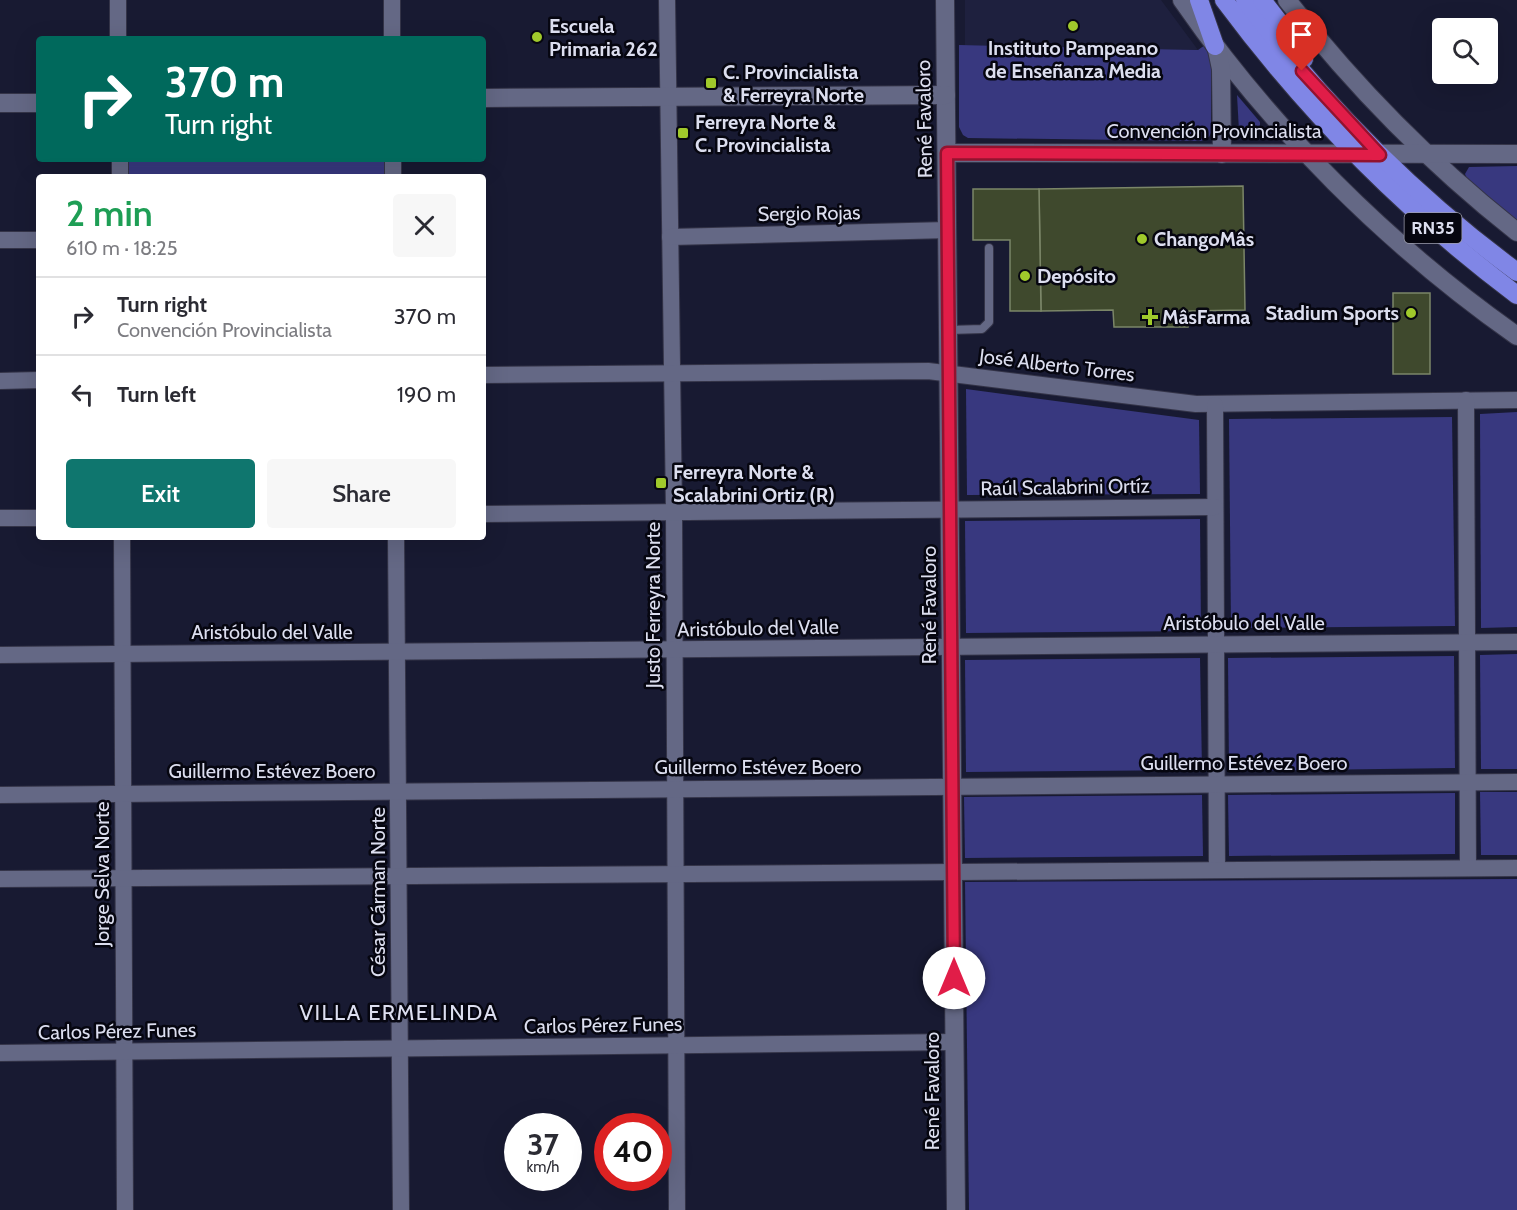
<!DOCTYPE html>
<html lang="en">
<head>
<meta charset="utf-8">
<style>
  :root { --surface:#fff; --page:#f7f7f7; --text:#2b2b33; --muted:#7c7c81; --line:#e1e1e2; --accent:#0f766e }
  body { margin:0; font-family:Cabin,sans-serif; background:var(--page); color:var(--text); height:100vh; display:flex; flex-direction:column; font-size:22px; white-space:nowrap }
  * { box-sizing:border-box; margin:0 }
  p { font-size:20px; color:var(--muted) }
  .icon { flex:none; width:33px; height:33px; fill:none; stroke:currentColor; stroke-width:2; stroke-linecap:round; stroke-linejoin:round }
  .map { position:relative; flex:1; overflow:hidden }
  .details { position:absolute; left:36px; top:174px; width:450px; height:366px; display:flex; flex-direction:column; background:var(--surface); border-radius:6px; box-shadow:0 6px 24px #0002 }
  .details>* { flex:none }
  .top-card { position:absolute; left:36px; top:36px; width:450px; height:126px; border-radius:6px; box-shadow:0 6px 24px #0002; background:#00695c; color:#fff; overflow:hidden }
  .controls { position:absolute; left:1432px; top:18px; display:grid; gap:12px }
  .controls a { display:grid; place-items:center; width:66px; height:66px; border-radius:6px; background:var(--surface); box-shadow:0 6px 24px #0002; font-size:30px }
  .speed { position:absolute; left:504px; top:1113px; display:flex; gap:12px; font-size:30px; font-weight:700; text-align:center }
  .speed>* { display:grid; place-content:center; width:78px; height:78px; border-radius:50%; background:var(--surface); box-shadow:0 6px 24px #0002; line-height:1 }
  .speed small { font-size:15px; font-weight:400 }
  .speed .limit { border:9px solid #d22; background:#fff; color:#111 }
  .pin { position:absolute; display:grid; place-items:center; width:51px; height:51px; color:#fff; margin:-62px -26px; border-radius:50% 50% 50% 0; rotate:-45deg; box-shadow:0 0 6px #0007 }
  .pin .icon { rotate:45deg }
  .me { position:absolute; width:66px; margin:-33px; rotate:0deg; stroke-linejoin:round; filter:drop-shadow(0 0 4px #0008) }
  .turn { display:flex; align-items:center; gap:21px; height:126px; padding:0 30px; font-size:27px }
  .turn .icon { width:78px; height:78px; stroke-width:2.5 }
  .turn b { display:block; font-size:42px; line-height:51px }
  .round { display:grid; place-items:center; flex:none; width:63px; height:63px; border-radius:6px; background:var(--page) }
  .overview { display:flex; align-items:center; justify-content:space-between; height:102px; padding:0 30px }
  h1 { font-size:36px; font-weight:600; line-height:45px; color:#1e9e55 }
  .action { display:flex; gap:12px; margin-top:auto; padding:12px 30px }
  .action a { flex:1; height:69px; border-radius:6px; background:var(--accent); color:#fff; font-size:24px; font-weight:600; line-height:69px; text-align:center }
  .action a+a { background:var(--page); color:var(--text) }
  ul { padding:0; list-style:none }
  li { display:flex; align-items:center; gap:18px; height:78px; padding:0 30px; border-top:2px solid var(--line) }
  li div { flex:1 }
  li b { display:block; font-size:22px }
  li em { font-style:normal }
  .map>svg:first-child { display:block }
  .built { fill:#1e203e }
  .green { fill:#38387f }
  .building { fill:#3f492d; stroke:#7b8668; stroke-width:1.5 }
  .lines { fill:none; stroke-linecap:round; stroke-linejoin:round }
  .lane-casing { stroke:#343448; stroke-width:10 }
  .street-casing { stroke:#343448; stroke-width:18 }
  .secondary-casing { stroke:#343448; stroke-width:20 }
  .highway-casing { stroke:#343448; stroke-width:20 }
  .lane { stroke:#646885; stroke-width:8 }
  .street { stroke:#646885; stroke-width:16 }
  .secondary { stroke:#646885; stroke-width:18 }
  .highway { stroke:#8086e6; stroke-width:18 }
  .route-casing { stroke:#92132f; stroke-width:15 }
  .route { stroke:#e11d48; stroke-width:10 }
  .poi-dot { fill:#a0c92b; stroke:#060610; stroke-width:2 }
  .labels { text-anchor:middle; stroke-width:5; stroke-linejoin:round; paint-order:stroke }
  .shield { fill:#060610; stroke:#9c9dac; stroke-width:1.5 }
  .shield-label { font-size:18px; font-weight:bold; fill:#dcdeef }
  .poi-label { font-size:20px; font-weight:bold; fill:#dcdeef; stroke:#060610; text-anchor:start }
  .street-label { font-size:20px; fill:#dcdeef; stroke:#060610 }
  .quarter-label { font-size:22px; letter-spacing:1.5px; fill:#dcdeef; stroke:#060610 }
</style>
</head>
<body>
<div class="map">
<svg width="1517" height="1210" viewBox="0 0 1517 1210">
  <rect width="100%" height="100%" fill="#181a32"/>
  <!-- built -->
  <polygon class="built" points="965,0 1161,0 1198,50 965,45"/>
  <!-- green -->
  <g class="green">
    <polygon points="959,45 1198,50 1205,45 1209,50 1211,60 1211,133 1209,137 1201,141 968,138 963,135 959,127"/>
    <polygon points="1237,95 1260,122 1260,129 1255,134 1245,135 1239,131"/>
    <rect x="129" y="159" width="257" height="18"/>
    <polygon points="1517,166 1517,221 1467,179 1465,174 1469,167"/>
    <polygon points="966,389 1199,420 1200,494 967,495"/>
    <polygon points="1517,412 1517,627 1481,628 1480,414"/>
    <polygon points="1452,417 1455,626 1231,628 1229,419"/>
    <polygon points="1200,519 1201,631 966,633 965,521"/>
    <polygon points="1517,654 1517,769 1481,769 1480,655"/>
    <polygon points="1454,656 1455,768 1229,771 1228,658"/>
    <polygon points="1200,658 1202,770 966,772 965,660"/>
    <polygon points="1480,792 1517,792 1517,855 1481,855"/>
    <polygon points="1455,793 1455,854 1229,856 1228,795"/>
    <polygon points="1202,795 1203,856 965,858 964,797"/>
    <polygon points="1517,879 1517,1210 969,1210 965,882"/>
  </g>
  <!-- building -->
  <g class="building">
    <polygon points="1243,186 1245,310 1188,311 1188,327 1114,327 1113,310 1041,311 1039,189"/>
    <polygon points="973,189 1039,189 1041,311 1010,311 1010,240 973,240"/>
    <rect x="1393" y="293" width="37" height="81"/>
  </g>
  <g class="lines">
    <!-- lane casing -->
    <g class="lane-casing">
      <polyline id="lane" points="949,330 982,329 989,322 989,248"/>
    </g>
    <!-- street casing -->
    <g class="street-casing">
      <g id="street">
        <polyline points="118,0 118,39"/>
        <polyline points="392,0 392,39"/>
        <polyline points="667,0 674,512 677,1210"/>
        <polyline points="120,159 120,177"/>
        <polyline points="393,159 393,177"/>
        <polyline points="670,237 948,230"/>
        <polyline points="0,240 39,240"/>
        <polyline points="483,375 928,371 1196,404 1517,400"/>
        <polyline points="0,381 39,380"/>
        <polyline points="1466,400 1468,868"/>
        <polyline points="1215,405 1217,870"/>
        <polyline points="483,514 1215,507"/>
        <polyline points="0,518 39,518"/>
        <polyline points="122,537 125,1210"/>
        <polyline points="396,537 401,1210"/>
        <polyline points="0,655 1517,642"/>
        <polyline points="0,795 1517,782"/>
        <polyline points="0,879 1517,868"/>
        <polyline points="0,1053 955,1042"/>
      </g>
    </g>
    <!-- secondary casing -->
    <g class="secondary-casing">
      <g id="secondary">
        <polyline points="945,0 956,1210"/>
        <path d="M1182,0C1271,129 1389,246 1517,336"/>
        <path d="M1287,0C1354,86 1431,164 1517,232"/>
        <polyline points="1217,50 1221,69 1222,154"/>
        <polyline points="483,98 946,95"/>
        <polyline points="0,103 39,103"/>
        <polyline points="947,153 1517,154"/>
      </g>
    </g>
    <!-- highway casing -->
    <g class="highway-casing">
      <g id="highway">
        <polyline points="1199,0 1215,46"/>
        <path d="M1224,0C1308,113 1405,211 1517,295"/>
        <path d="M1245,0C1322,103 1414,196 1517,272"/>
        <polyline points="1262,0 1290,36 1304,59"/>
      </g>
    </g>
    <!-- lane -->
    <use href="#lane" class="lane"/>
    <!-- street -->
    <use href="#street" class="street"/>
    <!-- secondary -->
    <use href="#secondary" class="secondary"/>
    <!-- highway -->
    <use href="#highway" class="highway"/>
  </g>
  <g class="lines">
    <!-- route casing -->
    <g class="route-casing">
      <polyline id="route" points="954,978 947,153 1380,155 1302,71"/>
    </g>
    <!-- route -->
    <use href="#route" class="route"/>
  </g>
  <!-- markers -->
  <g class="poi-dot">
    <circle cx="1073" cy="26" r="6"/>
    <circle cx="537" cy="37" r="6"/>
    <rect x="705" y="77" width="12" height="12" rx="3"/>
    <rect x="677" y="127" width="12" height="12" rx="3"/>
    <circle cx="1142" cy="239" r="6"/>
    <circle cx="1025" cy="276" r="6"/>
    <circle cx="1411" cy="313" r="6"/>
    <path d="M1147 308h6v6h6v6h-6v6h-6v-6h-6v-6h6z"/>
    <rect x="655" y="477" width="12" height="12" rx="3"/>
  </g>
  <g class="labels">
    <!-- shield labels -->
    <rect class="shield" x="1404.5" y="213" width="57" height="30" rx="4.5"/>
    <g class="shield-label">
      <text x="1433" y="234">RN35</text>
    </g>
    <!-- poi labels -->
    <g class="poi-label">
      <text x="549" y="33">Escuela<tspan x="549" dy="23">Primaria 262</tspan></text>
      <text x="1073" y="55" text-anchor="middle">Instituto Pampeano<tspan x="1073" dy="23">de Enseñanza Media</tspan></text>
      <text x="723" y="79">C. Provincialista<tspan x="723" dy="23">&amp; Ferreyra Norte</tspan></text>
      <text x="695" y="129">Ferreyra Norte &amp;<tspan x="695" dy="23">C. Provincialista</tspan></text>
      <text x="1154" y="246">ChangoMâs</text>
      <text x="1037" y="283">Depósito</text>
      <text x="1399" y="320" text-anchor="end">Stadium Sports</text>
      <text x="1162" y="324">MâsFarma</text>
      <text x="673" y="479">Ferreyra Norte &amp;<tspan x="673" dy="23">Scalabrini Ortiz (R)</tspan></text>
    </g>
    <!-- street labels -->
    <g class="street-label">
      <text transform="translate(924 119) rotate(-91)" y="7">René Favaloro</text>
      <text x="1214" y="138">Convención Provincialista</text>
      <text transform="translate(809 213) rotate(-1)" y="7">Sergio Rojas</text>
      <text transform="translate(1057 365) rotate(7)" y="7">José Alberto Torres</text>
      <text transform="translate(1065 487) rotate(-1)" y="7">Raúl Scalabrini Ortíz</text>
      <text transform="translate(653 605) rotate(-90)" y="7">Justo Ferreyra Norte</text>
      <text transform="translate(929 605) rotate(-90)" y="7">René Favaloro</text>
      <text x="1244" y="630">Aristóbulo del Valle</text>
      <text transform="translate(758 628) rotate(-1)" y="7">Aristóbulo del Valle</text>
      <text x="272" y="639">Aristóbulo del Valle</text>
      <text x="1244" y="770">Guillermo Estévez Boero</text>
      <text x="758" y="774">Guillermo Estévez Boero</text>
      <text x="272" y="778">Guillermo Estévez Boero</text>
      <text transform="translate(102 874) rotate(-90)" y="7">Jorge Selva Norte</text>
      <text transform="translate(378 892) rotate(-90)" y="7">César Cárman Norte</text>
      <text transform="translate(603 1025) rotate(-1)" y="7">Carlos Pérez Funes</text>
      <text transform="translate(117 1031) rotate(-1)" y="7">Carlos Pérez Funes</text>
      <text transform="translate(932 1091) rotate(-90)" y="7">René Favaloro</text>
    </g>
    <!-- quarter labels -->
    <g class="quarter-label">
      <text x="399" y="1020">VILLA ERMELINDA</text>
    </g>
  </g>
</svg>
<div class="controls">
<a><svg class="icon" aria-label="search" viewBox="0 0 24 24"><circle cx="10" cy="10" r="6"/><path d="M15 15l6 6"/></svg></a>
</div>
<div class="speed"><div>37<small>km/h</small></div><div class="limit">40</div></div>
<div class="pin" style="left:1302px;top:71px;background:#d93025"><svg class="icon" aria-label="arrive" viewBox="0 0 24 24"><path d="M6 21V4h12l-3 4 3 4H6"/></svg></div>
<svg class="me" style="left:954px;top:978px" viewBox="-20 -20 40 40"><circle r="19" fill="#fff"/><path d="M0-13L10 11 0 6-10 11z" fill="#e11d48"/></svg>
<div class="top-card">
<div class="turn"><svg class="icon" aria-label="right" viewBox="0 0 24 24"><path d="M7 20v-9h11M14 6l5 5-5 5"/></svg><div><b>370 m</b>Turn right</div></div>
</div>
<section class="details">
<div class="overview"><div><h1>2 min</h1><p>610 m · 18:25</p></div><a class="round"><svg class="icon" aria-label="close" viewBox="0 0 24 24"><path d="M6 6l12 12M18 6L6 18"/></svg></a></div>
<ul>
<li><svg class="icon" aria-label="right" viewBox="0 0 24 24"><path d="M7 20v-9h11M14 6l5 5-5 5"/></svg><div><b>Turn right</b><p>Convención Provincialista</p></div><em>370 m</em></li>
<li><svg class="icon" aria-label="left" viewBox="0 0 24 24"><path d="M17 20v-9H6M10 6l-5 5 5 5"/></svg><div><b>Turn left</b></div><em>190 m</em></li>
</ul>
<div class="action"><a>Exit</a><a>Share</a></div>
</section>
</div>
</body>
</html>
